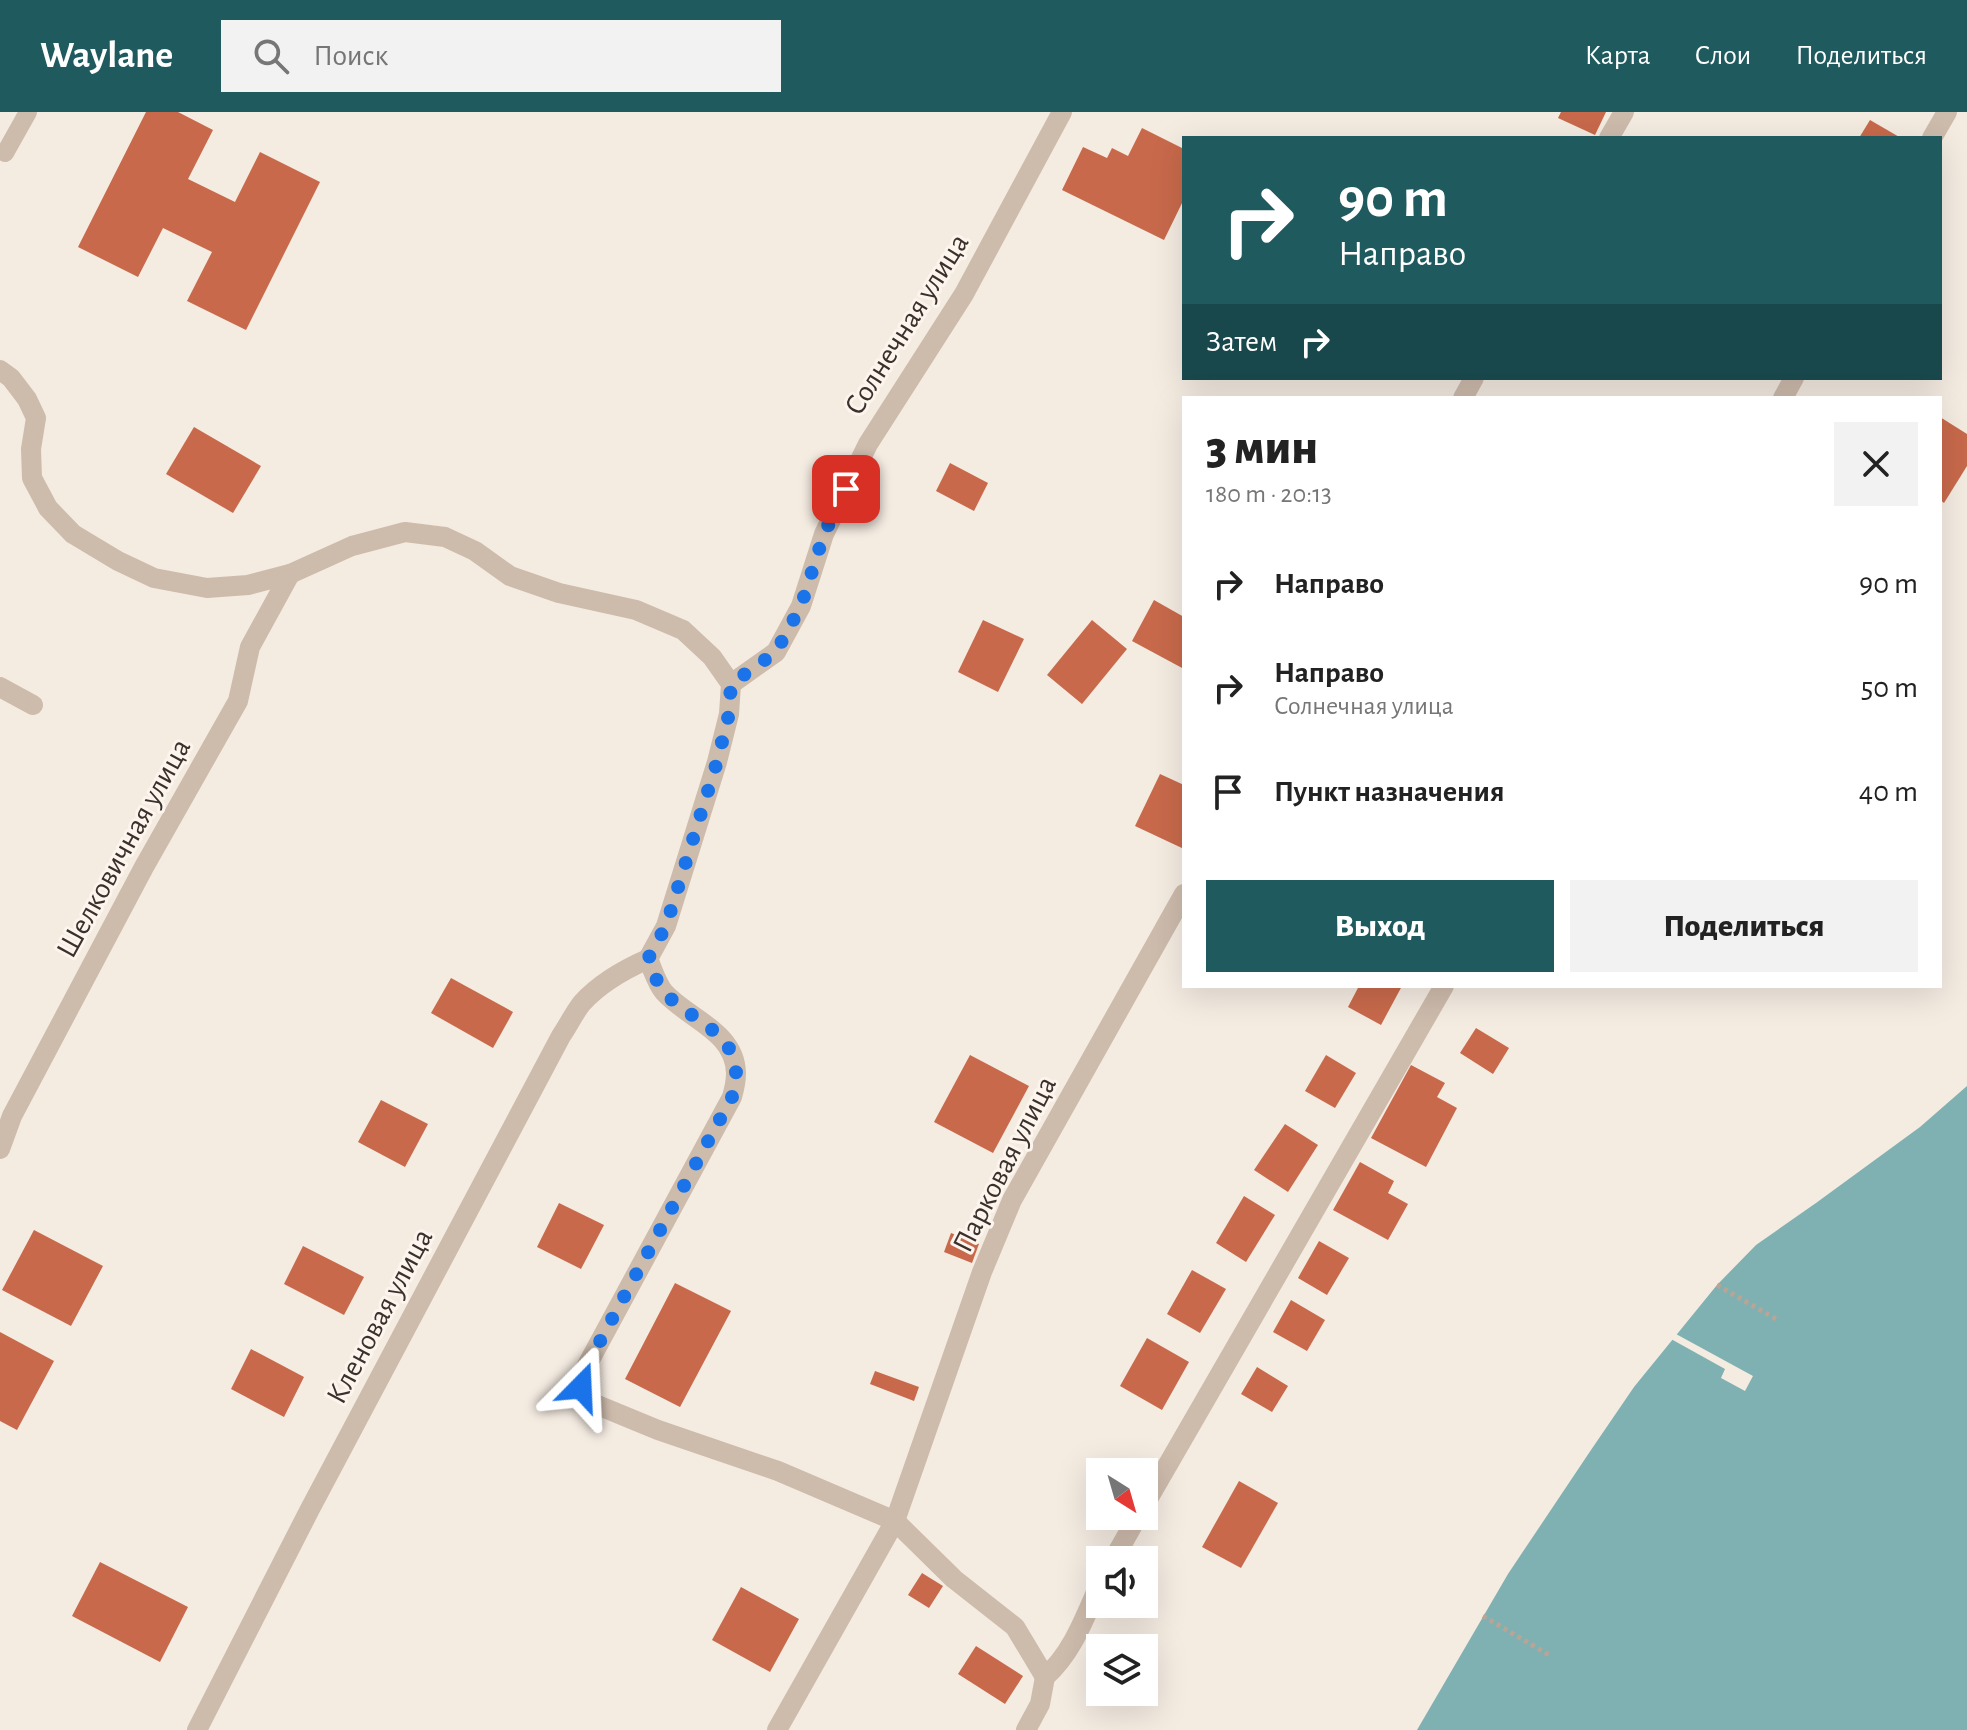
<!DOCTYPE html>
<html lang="ru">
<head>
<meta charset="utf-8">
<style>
  :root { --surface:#fff; --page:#f2f2f2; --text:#222; --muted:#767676; --accent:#1f5a5e }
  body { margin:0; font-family:"Alegreya Sans",sans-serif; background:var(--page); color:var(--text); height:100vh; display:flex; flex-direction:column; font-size:30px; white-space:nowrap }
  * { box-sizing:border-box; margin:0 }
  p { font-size:26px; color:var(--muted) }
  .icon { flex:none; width:44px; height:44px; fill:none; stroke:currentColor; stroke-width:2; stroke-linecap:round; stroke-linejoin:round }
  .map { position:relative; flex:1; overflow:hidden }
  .drawer { position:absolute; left:1182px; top:284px; width:760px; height:592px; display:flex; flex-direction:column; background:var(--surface); border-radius:0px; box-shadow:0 8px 32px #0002 }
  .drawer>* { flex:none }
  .banner { position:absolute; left:1182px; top:24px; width:760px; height:244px; border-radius:0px; box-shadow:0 8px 32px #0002; background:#1f5a5e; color:#fff; overflow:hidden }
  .needle { width:52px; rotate:143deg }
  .controls { position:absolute; left:1086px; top:1346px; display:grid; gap:16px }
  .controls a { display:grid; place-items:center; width:72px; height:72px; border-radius:0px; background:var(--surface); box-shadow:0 8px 32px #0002; font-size:40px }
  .pin { position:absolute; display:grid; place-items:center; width:68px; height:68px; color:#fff; margin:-34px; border-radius:16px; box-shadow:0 4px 12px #0006 }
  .me { position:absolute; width:88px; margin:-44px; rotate:21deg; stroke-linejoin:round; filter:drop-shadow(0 0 6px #0008) }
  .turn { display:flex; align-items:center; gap:28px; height:168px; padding:0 24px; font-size:36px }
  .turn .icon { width:104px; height:104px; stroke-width:2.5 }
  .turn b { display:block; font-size:56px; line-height:68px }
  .then { display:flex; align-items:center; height:76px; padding:0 24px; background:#0003; gap:16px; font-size:30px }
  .round { display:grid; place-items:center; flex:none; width:84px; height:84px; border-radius:0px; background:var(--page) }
  .summary { display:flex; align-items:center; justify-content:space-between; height:136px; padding:0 24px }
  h1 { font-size:48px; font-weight:800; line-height:60px }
  .button { display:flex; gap:16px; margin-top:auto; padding:16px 24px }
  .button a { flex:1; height:92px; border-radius:0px; background:var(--accent); color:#fff; font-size:32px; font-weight:800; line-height:92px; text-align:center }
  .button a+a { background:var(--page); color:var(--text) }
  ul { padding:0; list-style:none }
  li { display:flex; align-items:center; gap:24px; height:104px; padding:0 24px }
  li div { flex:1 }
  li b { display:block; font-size:30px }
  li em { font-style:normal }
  header { display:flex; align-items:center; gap:48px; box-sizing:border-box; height:112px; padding:0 40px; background:var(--accent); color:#fff }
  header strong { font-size:38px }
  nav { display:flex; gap:44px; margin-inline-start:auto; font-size:28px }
  .search { width:560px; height:72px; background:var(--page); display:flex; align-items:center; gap:20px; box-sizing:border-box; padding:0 28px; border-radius:0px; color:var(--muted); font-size:30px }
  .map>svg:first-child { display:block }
  .water { fill:#7fb0b2 }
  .pier { fill:#f4ebe1 }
  .building { fill:#c8694b }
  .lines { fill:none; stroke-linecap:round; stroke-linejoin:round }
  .path { stroke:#b9a596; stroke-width:5; stroke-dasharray:4 4; stroke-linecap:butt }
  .service { stroke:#cdbbac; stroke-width:18 }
  .minor { stroke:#cdbbac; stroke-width:20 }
  .route { stroke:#1a73e8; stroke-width:14; stroke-dasharray:0 25.2 }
  .labels { text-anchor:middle; stroke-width:6; stroke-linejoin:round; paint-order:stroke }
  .street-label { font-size:30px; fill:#3b302b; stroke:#fbf5ee }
</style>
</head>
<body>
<header>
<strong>Waylane</strong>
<div class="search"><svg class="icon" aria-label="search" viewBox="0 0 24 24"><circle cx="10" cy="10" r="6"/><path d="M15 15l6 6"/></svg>Поиск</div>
<nav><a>Карта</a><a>Слои</a><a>Поделиться</a></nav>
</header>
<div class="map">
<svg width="1967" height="1618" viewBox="0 0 1967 1618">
  <rect width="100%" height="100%" fill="#f4ebe1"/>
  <!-- water -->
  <polygon class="water" points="1967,974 1967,1618 1417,1618 1508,1462 1591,1338 1634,1275 1717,1173 1756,1133 1816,1091 1920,1015"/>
  <!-- pier -->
  <polygon class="pier" points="1676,1222 1753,1264 1745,1279 1721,1266 1725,1257 1671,1227"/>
  <!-- building -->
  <g class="building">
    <polygon points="146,0 178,0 213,18 188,67 235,90 260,40 320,70 246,218 187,189 212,140 163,116 138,165 78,135"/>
    <polygon points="1561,0 1606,0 1595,23 1558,6"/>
    <polygon points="1870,8 1901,26 1859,26"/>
    <polygon points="1142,16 1184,37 1184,87 1164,128 1062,78 1083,35 1107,46 1112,36 1128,44"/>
    <polygon points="1940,305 1967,322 1967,354 1944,391 1940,388"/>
    <polygon points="194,315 261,354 233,401 166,362"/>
    <polygon points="950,351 988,371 974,399 936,379"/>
    <polygon points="1154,488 1184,505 1184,557 1132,529"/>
    <polygon points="983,508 1024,527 998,580 958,560"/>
    <polygon points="1092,508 1127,537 1082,592 1047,563"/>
    <polygon points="1160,662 1184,673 1184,737 1135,714"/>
    <polygon points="451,866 513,900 493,936 431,901"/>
    <polygon points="1359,874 1402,874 1381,913 1348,895"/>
    <polygon points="1476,916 1509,936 1493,962 1460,941"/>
    <polygon points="970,943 1029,974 993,1041 934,1010"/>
    <polygon points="1326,943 1356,961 1335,996 1305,979"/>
    <polygon points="1411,953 1445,971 1437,985 1457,996 1426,1055 1371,1026"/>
    <polygon points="381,988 428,1012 405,1055 358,1030"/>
    <polygon points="1285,1012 1318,1033 1288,1080 1254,1058"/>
    <polygon points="1360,1050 1394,1069 1388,1081 1408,1092 1388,1128 1333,1098"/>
    <polygon points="1244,1084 1275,1103 1246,1150 1216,1131"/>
    <polygon points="559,1091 604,1113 581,1157 537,1135"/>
    <polygon points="34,1118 103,1154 71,1214 2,1178"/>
    <polygon points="951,1121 979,1132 972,1151 944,1140"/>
    <polygon points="1319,1129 1349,1146 1327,1183 1298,1166"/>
    <polygon points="303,1134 364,1165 344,1203 284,1172"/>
    <polygon points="1192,1158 1226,1177 1200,1221 1167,1202"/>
    <polygon points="675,1171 731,1199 680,1295 625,1267"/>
    <polygon points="1291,1188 1325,1208 1307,1239 1273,1220"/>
    <polygon points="0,1220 54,1249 17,1318 0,1309"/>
    <polygon points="1147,1226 1189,1250 1162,1298 1120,1274"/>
    <polygon points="251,1237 304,1265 284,1305 231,1277"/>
    <polygon points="1257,1255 1288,1274 1272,1300 1241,1282"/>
    <polygon points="875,1259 919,1275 914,1289 870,1272"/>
    <polygon points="1239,1369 1278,1391 1241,1456 1202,1435"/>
    <polygon points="100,1450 188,1495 160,1550 72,1504"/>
    <polygon points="922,1461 943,1474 929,1496 908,1483"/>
    <polygon points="741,1475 799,1507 770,1560 712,1528"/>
    <polygon points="976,1534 1023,1564 1005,1592 958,1562"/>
  </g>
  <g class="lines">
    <!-- path -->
    <g class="path">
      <polyline points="1717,1173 1776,1207"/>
      <polyline points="1483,1504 1549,1543"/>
    </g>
    <!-- service -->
    <polyline class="service" points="5,41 28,0"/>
    <!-- minor -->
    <g class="minor">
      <polyline points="1609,26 1624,0"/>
      <polyline points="1932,26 1947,0"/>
      <path d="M0,258L11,266L27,287L36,306L31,337L32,366L48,396L73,422L118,449L154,466L207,476L248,473L290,462L352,434L405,420L445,425L475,439L510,464L559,481L636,498L683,518L712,545L731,572L729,602L717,650L666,814L648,847C653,858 657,872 664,880C688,907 735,919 736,961C736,969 734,978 732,985L585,1257L581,1275L590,1290L658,1318L778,1359L895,1409L954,1467L1015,1515L1045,1565C1073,1540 1085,1505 1100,1471"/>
      <polyline points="1463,286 1474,266"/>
      <polyline points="1783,286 1794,266"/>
      <polyline points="731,572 776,540 801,494 824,422 868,332 964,182 1062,0"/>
      <polyline points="0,575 33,593"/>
      <polyline points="0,1037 12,1004 144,755 238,589 250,535 290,462"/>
      <polyline points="1144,1394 1444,874"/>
      <polyline points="1113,1448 1138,1404"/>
      <path d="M197,1618L310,1397L561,924C568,914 574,901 582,891C600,871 623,858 648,847"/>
      <polyline points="777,1618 895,1409 982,1160 1012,1088 1184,782"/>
      <polyline points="1026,1618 1040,1592 1045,1565"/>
    </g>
  </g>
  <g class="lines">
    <!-- route -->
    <path class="route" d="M581,1275L585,1257L732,985C734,978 736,969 736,961C735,919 688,907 664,880C657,872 653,858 648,847L666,814L717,650L729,602L731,572L776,540L801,494L824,422L846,377"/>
  </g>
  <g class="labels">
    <!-- street labels -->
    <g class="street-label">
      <text transform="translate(906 212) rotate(-58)" y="10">Солнечная улица</text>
      <text transform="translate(123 736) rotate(-61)" y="10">Шелковичная улица</text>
      <text transform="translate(1004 1052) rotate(-63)" y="10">Парковая улица</text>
      <text transform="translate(379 1204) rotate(-62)" y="10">Кленовая улица</text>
    </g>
  </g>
</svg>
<div class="controls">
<a><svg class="needle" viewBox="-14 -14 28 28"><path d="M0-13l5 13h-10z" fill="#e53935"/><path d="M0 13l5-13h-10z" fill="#767676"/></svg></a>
<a><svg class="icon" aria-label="sound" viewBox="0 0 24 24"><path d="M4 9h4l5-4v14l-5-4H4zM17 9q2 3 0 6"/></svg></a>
<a><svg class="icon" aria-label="layers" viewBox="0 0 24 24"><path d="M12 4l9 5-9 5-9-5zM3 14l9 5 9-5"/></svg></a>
</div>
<div class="pin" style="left:846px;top:377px;background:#d93025"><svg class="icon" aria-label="arrive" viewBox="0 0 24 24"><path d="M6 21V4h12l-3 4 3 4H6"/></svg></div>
<svg class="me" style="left:581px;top:1275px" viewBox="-20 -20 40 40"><path d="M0-17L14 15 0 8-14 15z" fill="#1a73e8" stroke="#fff" stroke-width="4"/></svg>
<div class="banner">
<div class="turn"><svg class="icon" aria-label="right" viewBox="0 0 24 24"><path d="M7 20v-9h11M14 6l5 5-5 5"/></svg><div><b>90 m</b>Направо</div></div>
<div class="then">Затем<svg class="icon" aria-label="right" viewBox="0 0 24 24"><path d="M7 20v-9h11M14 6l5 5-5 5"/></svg></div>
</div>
<section class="drawer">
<div class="summary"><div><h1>3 мин</h1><p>180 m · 20:13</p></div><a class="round"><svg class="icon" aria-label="close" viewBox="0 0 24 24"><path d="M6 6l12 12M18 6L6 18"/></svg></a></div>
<ul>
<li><svg class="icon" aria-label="right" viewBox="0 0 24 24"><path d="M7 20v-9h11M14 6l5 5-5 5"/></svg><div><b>Направо</b></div><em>90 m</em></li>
<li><svg class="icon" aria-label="right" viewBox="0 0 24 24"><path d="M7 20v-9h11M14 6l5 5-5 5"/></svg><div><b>Направо</b><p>Солнечная улица</p></div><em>50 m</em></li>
<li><svg class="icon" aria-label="arrive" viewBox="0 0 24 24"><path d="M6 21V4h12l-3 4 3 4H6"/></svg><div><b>Пункт назначения</b></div><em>40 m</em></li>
</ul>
<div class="button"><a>Выход</a><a>Поделиться</a></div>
</section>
</div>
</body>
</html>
